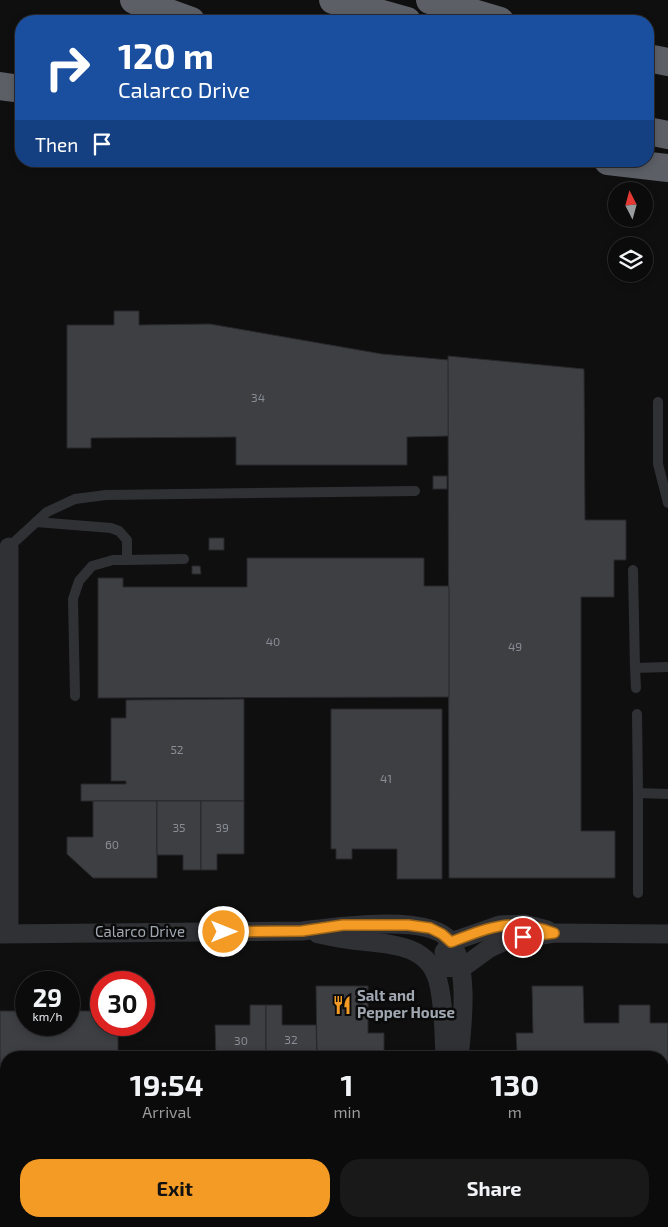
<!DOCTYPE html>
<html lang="en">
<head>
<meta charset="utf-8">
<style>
  :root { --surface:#0b0b0c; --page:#19191a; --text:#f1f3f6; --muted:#9a9b9d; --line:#2b2b2d; --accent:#f39b24 }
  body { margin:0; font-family:"Exo 2",sans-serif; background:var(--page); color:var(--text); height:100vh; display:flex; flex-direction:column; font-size:19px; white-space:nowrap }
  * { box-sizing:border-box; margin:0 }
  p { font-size:16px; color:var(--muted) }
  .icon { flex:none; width:28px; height:28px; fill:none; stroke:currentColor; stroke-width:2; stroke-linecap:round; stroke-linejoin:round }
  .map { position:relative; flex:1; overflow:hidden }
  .sheet { position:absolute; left:0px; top:1051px; width:669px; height:176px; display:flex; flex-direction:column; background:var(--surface); border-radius:20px 20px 0 0; box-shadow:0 2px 8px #0003,0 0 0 1px var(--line) }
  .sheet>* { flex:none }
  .top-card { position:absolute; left:15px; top:15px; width:639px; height:152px; border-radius:20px; box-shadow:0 2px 8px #0003,0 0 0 1px var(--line); background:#1a4fa0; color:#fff; overflow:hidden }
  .needle { width:32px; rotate:354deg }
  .buttons { position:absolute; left:608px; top:182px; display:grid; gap:10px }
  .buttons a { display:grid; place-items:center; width:45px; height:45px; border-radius:50%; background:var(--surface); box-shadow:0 2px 8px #0003,0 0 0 1px var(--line); font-size:25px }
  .speed { position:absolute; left:15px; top:971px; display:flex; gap:10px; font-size:25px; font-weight:700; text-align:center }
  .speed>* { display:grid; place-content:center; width:65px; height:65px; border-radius:50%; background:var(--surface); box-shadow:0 2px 8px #0003,0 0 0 1px var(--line); line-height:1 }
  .speed small { font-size:12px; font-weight:400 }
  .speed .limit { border:8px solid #d22; background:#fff; color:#111 }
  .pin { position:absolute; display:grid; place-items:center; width:42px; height:42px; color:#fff; margin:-21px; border:2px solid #fff; border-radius:50%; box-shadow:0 1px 5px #0007 }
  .me { position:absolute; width:55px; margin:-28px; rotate:90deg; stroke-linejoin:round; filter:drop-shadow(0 0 4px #0008) }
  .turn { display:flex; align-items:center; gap:18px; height:105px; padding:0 20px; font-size:22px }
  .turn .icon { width:65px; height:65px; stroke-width:2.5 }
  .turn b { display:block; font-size:35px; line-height:42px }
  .then { display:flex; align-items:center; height:48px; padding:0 20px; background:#0003; gap:10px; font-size:19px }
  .eta { display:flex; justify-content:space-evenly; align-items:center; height:85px; text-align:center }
  .eta b { font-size:30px; font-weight:700; line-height:35px }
  .button { display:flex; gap:10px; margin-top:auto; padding:10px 20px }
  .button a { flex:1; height:58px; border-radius:20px; background:var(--accent); color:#111; font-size:20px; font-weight:700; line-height:58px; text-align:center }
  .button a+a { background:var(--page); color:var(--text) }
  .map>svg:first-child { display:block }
  .building { fill:#3e3f43; stroke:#29292c }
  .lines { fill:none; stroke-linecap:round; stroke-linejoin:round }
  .lane { stroke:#303135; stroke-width:10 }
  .street { stroke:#303135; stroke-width:19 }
  .highway { stroke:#5c5f66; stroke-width:28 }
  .route-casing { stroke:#9e6517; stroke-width:12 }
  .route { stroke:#f39b24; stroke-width:9 }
  .labels { text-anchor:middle; stroke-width:5; stroke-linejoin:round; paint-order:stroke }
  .number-label { font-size:12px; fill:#888d96 }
  .street-label { font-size:15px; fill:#a0a7b1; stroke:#0a0a0b }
  .poi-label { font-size:15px; font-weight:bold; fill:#a0a7b1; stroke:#0a0a0b; text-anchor:start }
</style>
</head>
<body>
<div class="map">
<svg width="668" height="1227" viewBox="0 0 668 1227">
  <rect width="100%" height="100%" fill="#0f0f10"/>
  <!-- building -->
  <g class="building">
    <polygon points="114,311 139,311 139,325 210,324 382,354 449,360 449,436 407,437 407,465 236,465 236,437 91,438 91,448 67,448 67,325 114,325"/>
    <polygon points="448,356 584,369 585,520 626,520 626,560 614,560 614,597 581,597 581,831 615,831 615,878 449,878"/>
    <rect x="433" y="476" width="14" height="13"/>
    <rect x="209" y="538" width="15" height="12"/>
    <polygon points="247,558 424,558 424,586 449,586 449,697 98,698 98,578 123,578 123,587 247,587"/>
    <polygon points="192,566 200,566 201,574 192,574"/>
    <polygon points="244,699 244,801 81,801 81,784 126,784 126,781 111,781 111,718 126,718 126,700"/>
    <polygon points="331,709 442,709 442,879 397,879 397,849 352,849 352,859 336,859 336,849 331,849"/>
    <polygon points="93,801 157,801 157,878 93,878 67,854 67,837 93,837"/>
    <polygon points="157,801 201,801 201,870 183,870 183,855 157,855"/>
    <polygon points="201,801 244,801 244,854 217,854 217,870 201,870"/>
    <polygon points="316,986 368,986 368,1033 384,1033 384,1055 317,1055"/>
    <polygon points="532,986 583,986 584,1023 619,1023 619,1005 650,1005 650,1023 668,1023 668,1110 662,1110 662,1058 521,1058 521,1052 517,1052 516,1033 533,1033"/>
    <polygon points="250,1005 266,1005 266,1058 216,1058 215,1025 250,1025"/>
    <polygon points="266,1005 282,1005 282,1025 316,1025 317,1058 266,1058"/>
    <polygon points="0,1011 26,1011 26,1025 69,1025 69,1011 101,1011 101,1025 118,1025 118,1058 6,1058 6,1221 85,1221 85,1227 0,1227"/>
    <rect x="317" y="1055" width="67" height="3"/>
    <rect x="550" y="1221" width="102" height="6"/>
  </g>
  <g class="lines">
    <!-- lane -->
    <g class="lane">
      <polyline points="658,402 658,464 668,503"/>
      <polyline points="36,522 111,528 119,531 127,540 127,560 184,559"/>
      <polyline points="9,547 47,512 75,499 106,495 415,491"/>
      <polyline points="633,570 635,668 668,667"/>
      <polyline points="635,668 636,688"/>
      <polyline points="75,696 73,599 79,581 92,566 113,560 127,560"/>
      <polyline points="637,714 638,793"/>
      <polyline points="638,893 638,793 668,794"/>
    </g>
    <!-- street -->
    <g class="street">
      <polyline points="9,547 9,933"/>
      <path d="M0,934L302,931C334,927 430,913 450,941C470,968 462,1026 459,1058"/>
      <path d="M318,934C329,936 341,939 352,940C385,944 428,942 438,981C444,1004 444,1034 445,1058"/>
      <polyline points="444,952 451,942 500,925 524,924 547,930"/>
      <polyline points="433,967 462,968 488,949 505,941 554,933 668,934"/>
      <polyline points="453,1221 453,1227"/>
    </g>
    <!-- highway -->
    <g class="highway">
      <polyline points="134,0 191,21"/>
      <polyline points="333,0 407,21"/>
      <polyline points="430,0 500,21"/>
      <polyline points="648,58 668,62"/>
      <polyline points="0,86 21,89"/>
      <polyline points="648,131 668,135"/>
      <polyline points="608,161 668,168"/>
    </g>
  </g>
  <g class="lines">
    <!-- route casing -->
    <g class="route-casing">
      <path id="route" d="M224,932L302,931L343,925H408L430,928L442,934L451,942C490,927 513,917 554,933L523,937"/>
    </g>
    <!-- route -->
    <use href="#route" class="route"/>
  </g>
  <!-- icons -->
  <defs>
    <g id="restaurant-bare" transform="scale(1.5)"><path d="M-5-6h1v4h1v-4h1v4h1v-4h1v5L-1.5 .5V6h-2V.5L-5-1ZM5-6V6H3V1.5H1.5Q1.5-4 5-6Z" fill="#f39b24" stroke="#0a0a0b" stroke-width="2.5" paint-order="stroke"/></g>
  </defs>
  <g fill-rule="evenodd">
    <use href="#restaurant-bare" x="342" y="1005"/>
  </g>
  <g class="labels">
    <!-- number labels -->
    <g class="number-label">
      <text x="258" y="402">34</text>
      <text x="273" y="646">40</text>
      <text x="515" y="651">49</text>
      <text x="177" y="754">52</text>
      <text x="386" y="783">41</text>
      <text x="179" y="832">35</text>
      <text x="222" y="832">39</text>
      <text x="112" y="849">60</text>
      <text x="291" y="1044">32</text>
      <text x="241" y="1045">30</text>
    </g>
    <!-- street labels -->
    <g class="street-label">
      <text x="140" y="937">Calarco Drive</text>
    </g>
    <!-- poi labels -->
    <g class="poi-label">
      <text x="357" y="1001">Salt and<tspan x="357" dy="17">Pepper House</tspan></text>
    </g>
  </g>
</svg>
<div class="buttons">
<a><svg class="needle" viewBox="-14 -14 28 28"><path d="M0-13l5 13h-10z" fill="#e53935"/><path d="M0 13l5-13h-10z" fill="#9a9b9d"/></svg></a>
<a><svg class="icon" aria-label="layers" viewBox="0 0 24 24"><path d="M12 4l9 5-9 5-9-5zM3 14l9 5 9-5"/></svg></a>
</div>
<div class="speed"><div>29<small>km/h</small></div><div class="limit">30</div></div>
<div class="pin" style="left:523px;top:937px;background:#d93025"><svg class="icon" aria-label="arrive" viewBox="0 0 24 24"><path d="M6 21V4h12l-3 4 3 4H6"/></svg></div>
<svg class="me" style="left:224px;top:932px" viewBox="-20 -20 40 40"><circle r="17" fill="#f39b24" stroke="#fff" stroke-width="3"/><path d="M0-11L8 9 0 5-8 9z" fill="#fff"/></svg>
<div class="top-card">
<div class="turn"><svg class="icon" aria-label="right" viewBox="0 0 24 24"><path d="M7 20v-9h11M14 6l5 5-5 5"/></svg><div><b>120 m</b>Calarco Drive</div></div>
<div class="then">Then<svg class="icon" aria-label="arrive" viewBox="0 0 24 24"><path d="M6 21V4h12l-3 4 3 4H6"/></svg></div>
</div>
<section class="sheet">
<div class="eta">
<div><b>19:54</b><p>Arrival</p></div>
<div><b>1</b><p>min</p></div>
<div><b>130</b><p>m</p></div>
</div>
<div class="button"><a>Exit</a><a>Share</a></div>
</section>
</div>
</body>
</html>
